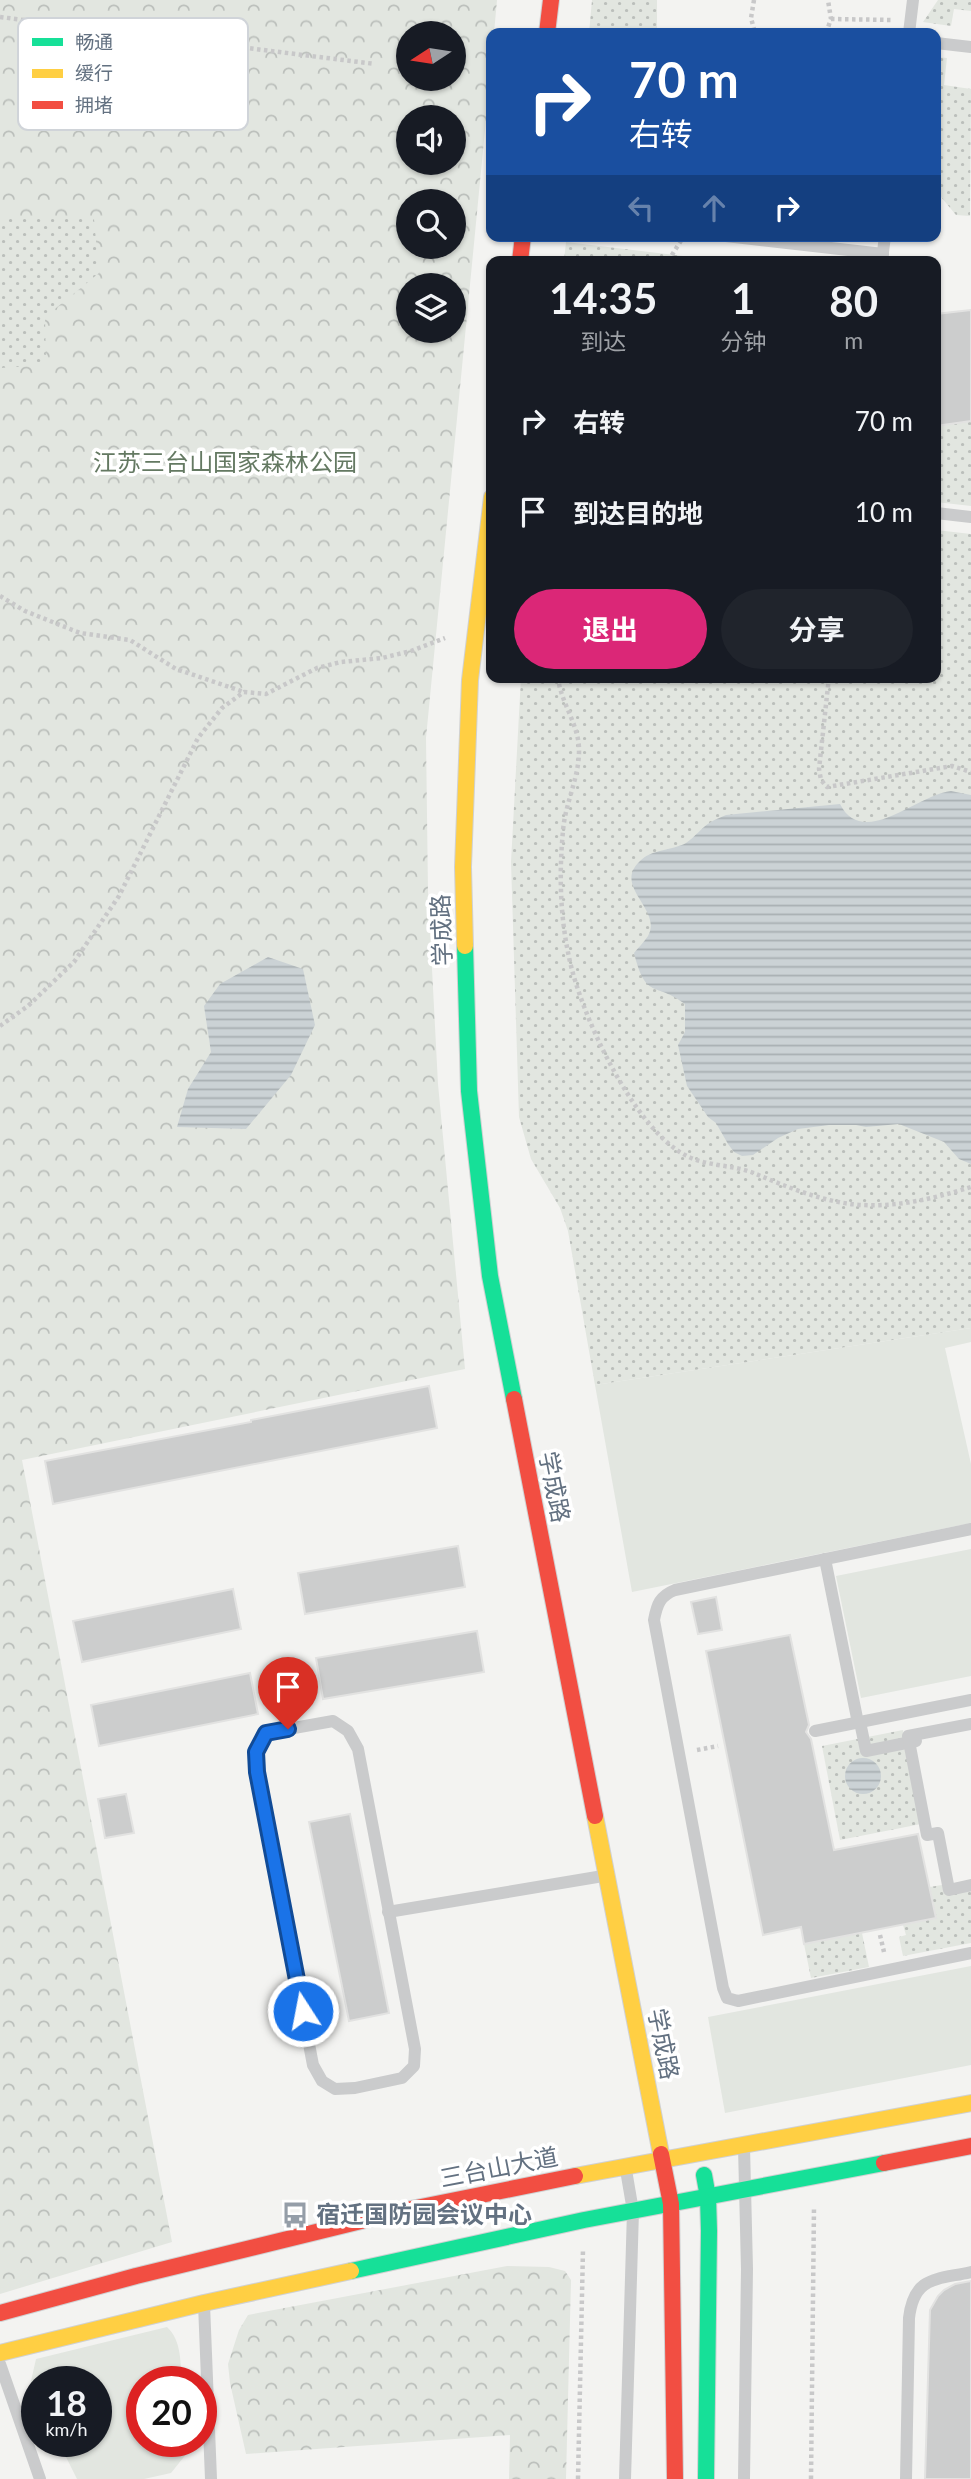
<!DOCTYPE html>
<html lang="zh">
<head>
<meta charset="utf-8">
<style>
  :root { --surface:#171b24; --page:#20242c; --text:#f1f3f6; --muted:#9ea1a6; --accent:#db2777 }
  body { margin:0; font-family:Lato,"Noto Sans SC",sans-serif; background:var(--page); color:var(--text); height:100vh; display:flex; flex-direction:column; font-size:26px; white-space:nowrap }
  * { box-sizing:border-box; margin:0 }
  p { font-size:23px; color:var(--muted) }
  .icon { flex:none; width:38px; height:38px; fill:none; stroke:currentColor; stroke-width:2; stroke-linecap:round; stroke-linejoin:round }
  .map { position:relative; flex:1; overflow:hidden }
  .sheet { position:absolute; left:486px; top:256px; width:455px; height:427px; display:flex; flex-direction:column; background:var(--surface); border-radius:14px; box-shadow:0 2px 5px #0004 }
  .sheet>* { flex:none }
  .hud { position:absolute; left:486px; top:28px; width:455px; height:214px; border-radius:14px; box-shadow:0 2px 5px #0004; background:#1a4fa0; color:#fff; overflow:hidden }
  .needle { width:46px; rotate:258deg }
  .tools { position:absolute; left:396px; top:21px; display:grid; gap:14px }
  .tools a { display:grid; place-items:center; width:70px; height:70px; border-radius:50%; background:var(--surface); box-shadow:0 2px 5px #0004; font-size:35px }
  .speed { position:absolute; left:21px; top:2366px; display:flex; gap:14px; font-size:35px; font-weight:700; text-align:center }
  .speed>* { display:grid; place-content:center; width:91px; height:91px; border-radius:50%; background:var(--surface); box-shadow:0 2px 5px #0004; line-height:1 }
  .speed small { font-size:18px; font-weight:400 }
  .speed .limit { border:10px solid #d22; background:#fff; color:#111 }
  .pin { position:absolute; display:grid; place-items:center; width:60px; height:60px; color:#fff; margin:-72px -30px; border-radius:50% 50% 50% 0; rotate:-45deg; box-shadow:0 0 7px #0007 }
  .pin .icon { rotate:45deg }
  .me { position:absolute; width:77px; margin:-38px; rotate:349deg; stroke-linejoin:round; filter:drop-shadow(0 0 5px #0008) }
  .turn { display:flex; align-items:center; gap:24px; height:147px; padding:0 28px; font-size:32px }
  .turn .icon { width:91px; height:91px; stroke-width:2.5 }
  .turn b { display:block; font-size:49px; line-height:60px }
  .lanes { display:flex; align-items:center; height:66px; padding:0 28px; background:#0003; justify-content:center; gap:35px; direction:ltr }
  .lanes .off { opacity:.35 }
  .eta { display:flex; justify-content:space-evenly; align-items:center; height:119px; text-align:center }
  .eta b { font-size:42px; font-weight:700; line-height:49px }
  .primary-button { display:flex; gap:14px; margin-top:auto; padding:14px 28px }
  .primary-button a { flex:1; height:80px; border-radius:42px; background:var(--accent); color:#fff; font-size:28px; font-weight:700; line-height:80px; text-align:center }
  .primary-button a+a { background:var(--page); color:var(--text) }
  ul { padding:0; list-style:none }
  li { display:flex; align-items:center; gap:21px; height:91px; padding:0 28px }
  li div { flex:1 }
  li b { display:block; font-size:26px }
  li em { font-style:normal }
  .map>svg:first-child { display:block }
  .grass { fill:#e2e6e0 }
  .park { fill:url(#park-crowns); fill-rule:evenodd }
  .garden { fill:url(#garden-dots) }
  .water { fill:url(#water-rules) }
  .building { fill:#cccdcd; stroke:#e2e2e1; stroke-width:2 }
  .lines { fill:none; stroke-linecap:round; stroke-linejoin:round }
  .fast-casing { stroke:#d0d1d2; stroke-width:18 }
  .slow-casing { stroke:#d0d1d2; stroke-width:18 }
  .jam-casing { stroke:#d0d1d2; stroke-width:18 }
  .path { stroke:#c8c8c9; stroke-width:4.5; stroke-dasharray:3.5 3.5; stroke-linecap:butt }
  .lane { stroke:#cacbcc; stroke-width:12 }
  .fast { stroke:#16e098; stroke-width:16 }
  .slow { stroke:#ffcf43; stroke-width:16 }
  .jam { stroke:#f24e42; stroke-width:16 }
  .route-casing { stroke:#114b97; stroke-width:18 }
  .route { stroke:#1a73e8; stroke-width:12 }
  .labels { text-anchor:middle; stroke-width:7; stroke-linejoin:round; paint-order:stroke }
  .park-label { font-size:24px; fill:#647962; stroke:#fff }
  .street-label { font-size:24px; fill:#637181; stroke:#fff }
  .poi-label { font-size:24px; font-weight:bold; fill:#637181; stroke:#fff; text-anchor:start }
  .key { fill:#fff; stroke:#d0d4d9; stroke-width:2 }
  .key-label { font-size:19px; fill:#637181 }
</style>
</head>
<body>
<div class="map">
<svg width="971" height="2479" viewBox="0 0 971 2479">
  <defs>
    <pattern id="park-crowns" width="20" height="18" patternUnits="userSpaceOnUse" patternTransform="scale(1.75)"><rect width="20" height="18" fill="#e2e6e0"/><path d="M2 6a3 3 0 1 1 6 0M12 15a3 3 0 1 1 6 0" fill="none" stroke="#bbbfbb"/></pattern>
    <pattern id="garden-dots" width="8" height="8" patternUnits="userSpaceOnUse" patternTransform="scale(1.75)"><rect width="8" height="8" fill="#e2e6e0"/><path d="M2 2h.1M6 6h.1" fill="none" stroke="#bbbfbb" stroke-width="1.8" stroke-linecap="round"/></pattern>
    <pattern id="water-rules" width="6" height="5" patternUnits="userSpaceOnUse" patternTransform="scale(1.75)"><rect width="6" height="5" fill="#cbd2d5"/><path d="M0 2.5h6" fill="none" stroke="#a8afb2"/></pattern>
  </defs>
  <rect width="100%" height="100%" fill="#f3f3f1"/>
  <!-- grass -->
  <g class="grass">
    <polygon points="971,1328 971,1342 945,1348 971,1464 971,1523 632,1592 595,1385"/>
    <polygon points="971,1549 971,1676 861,1698 836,1576"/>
    <polygon points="971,1966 971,2065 725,2113 708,2017"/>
    <path d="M167,2327C182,2341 180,2362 182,2382H142V2441H186L187,2453L171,2473L144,2479H77L58,2441H96V2382H37V2400L31,2381L36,2359Z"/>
  </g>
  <!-- park -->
  <g class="park">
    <path d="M0,0H497L494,33H492V58L426,738L428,892L438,1084L465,1369L22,1460L172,2242L0,2294ZM408,33H453V79H408ZM408,117H453V163H408ZM408,201H453V247H408ZM408,285H453V331H408Z"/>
    <polygon points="507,2266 549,2267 565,2271 571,2280 566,2479 509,2479 510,2435 246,2454 230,2383 228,2364 239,2330 248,2315"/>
  </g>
  <!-- garden -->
  <g class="garden">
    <polygon points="592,0 657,0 657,33 589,33"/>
    <polygon points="938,0 971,0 971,11 954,9 951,26 923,22"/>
    <polygon points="936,57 947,58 944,85 971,89 970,216 956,215 936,191"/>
    <polygon points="0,218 94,219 99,273 45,317 46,365 0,368"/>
    <polygon points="566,242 725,261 564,261"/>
    <polygon points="971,421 971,506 936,502 936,426"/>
    <polygon points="936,530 971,534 971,1328 595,1385 568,1231 560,1208 531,1159 519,1117 511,862 521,677 936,677"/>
    <polygon points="903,1730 921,1824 840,1840 822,1746"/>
    <polygon points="971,1880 971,1943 903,1956 899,1937 906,1935 903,1925 936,1918 930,1887"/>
    <polygon points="862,1933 869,1967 811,1978 804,1944"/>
  </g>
  <!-- water -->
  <g class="water">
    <path d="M951,791L971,795V1164L959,1159L944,1142L899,1124L866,1127L856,1125H829L798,1129L778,1138L753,1155L742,1156L734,1152L728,1144L716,1123L708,1117L687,1086L678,1045L685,1032V1004C655,981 646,1001 634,953C638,948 644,942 648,936C663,909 612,887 640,861C652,849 671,851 686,843C695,837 702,827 711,822C715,819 722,817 726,815L840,804C863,850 918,794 951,791Z"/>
    <polygon points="268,957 303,969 315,1025 291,1075 246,1129 177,1127 188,1089 211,1052 204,1006 220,984"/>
    <circle cx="863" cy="1776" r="18"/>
  </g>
  <!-- building -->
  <g class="building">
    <polygon points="971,310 971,421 936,426 936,314"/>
    <polygon points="429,1386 437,1428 53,1504 45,1461 251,1422 251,1420"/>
    <polygon points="458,1546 465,1587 305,1614 298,1573"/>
    <polygon points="233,1589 241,1629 82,1662 73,1621"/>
    <polygon points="716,1597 722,1630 698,1634 691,1602"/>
    <polygon points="477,1631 484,1672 323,1699 316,1658"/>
    <polygon points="790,1635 809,1725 806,1732 811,1739 834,1850 918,1834 936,1918 804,1944 801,1927 763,1935 706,1651"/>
    <polygon points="250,1673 258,1714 99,1746 91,1705"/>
    <polygon points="126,1794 134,1833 105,1838 98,1799"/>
    <polygon points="350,1814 389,2013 349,2021 309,1822"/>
    <polygon points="971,2281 971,2479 925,2479 930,2310 938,2296 944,2290 955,2284"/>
  </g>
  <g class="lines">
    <!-- fast casing -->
    <g class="fast-casing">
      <g id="fast">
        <polyline points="465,946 469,1091 490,1276 514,1399"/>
        <polyline points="704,2175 708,2197 709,2231 706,2479"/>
        <polyline points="351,2271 584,2220 884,2163"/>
      </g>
    </g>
    <!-- slow casing -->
    <g class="slow-casing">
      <g id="slow">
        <polyline points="465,946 463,867 470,680 492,497"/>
        <polyline points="595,1816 661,2154"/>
        <polyline points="575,2176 971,2103"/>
        <polyline points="0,2353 204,2303 351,2271"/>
      </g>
    </g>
    <!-- jam casing -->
    <g class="jam-casing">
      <g id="jam">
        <polyline points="547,33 551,0"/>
        <polyline points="520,261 523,236"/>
        <polyline points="514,1399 595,1816"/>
        <polyline points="661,2154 671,2204 675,2479"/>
        <polyline points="884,2163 971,2146"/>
        <polyline points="0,2313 136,2276 406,2210 575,2176"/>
      </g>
    </g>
    <!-- path -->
    <g class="path">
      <polyline points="754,0 751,18 755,33"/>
      <polyline points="0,17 375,64"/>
      <polyline points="831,19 893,20"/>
      <polyline points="826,33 831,19 828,0"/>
      <polyline points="668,261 684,236"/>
      <polyline points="0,596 25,611 80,633 130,640 176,669 244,692"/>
      <path d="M558,677C560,701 578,723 579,748C580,776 565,803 563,831C559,873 560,916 569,957C580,1013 635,1133 689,1157C708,1166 731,1165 751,1172C785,1186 824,1203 862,1205C899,1207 936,1198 971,1187"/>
      <polyline points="829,677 819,769 821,780 827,787 952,766 971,772"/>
      <polyline points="0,1026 28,1006 74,962 119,896 198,738 222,708 244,692 266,694 317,668 341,662 382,658 411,651 445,638"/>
      <polyline points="697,1750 718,1746"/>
      <polyline points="880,1935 884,1952"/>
      <polyline points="578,2479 583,2249"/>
      <polyline points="811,2479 814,2207"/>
    </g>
    <!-- lane -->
    <g class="lane">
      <polyline points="909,33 913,0"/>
      <polyline points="936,43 971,47"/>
      <polyline points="726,236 883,254"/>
      <polyline points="882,260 885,236"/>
      <polyline points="936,513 971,517"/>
      <path d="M971,1529L675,1590C660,1596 657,1604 654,1620L723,1988L727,1998L738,2001L971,1953"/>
      <polyline points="825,1559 858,1723"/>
      <polygon points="333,1721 348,1731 358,1749 415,2049 414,2066 402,2078 355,2088 335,2089 322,2081 313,2065 257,1772 256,1752 266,1733"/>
      <polyline points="860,1722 866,1751 916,1741"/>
      <polyline points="971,1724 908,1736 927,1835 938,1833 949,1890 971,1885"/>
      <polyline points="815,1731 971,1700"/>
      <polyline points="388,1912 603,1876"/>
      <polyline points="204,2304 211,2479"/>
      <polyline points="0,2364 40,2479"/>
      <polyline points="625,2479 633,2211 626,2170"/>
      <polyline points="744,2479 747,2269 744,2147"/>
      <path d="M906,2479L909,2318C914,2276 936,2280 971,2272"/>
    </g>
    <!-- fast -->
    <use href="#fast" class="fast"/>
    <!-- slow -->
    <use href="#slow" class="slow"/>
    <!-- jam -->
    <use href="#jam" class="jam"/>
  </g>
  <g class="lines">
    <!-- route casing -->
    <g class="route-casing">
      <polyline id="route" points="288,1729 266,1733 256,1752 257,1772 303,2011"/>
    </g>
    <!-- route -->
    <use href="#route" class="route"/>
  </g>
  <!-- icons -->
  <defs>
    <g id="bus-bare" transform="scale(2.1)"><path d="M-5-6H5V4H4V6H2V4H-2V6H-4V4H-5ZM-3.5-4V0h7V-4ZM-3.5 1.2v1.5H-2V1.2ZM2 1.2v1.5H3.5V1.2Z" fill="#959ea8" stroke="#fff" stroke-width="2.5" paint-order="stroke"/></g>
  </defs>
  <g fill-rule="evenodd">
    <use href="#bus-bare" x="295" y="2215"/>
  </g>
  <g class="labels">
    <!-- park labels -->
    <g class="park-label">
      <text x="225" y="471">江苏三台山国家森林公园</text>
    </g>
    <!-- street labels -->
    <g class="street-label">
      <text transform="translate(442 930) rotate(-92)" y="8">学成路</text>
      <text transform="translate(554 1487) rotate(79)" y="8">学成路</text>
      <text transform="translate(663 2044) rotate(79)" y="8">学成路</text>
      <text transform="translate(499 2168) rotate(-11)" y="8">三台山大道</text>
    </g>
    <!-- poi labels -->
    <g class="poi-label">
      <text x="316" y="2223">宿迁国防园会议中心</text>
    </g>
  </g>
  <!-- legend -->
  <rect x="18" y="18" width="230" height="112" rx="10" class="key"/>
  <rect x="32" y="38" width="31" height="8" fill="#16e098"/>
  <rect x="32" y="69" width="31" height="9" fill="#ffcf43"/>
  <rect x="32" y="101" width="31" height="8" fill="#f24e42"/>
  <g class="key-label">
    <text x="75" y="49">畅通</text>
    <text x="75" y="80">缓行</text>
    <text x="75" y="112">拥堵</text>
  </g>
</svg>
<div class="tools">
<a><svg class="needle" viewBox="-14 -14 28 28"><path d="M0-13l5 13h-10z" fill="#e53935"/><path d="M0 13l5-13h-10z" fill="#9ea1a6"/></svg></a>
<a><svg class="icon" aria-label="sound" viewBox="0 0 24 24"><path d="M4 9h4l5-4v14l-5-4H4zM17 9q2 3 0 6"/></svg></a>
<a><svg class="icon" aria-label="search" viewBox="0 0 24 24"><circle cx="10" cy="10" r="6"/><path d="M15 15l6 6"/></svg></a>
<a><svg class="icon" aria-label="layers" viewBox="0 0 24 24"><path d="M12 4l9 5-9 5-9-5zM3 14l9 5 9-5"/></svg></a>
</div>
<div class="speed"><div>18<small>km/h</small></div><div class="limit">20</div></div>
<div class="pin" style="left:288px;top:1729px;background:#d93025"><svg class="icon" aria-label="arrive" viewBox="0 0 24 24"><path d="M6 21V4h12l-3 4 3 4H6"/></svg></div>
<svg class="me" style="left:303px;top:2011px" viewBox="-20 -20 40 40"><circle r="17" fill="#1a73e8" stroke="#fff" stroke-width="3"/><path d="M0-11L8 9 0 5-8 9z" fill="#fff"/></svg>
<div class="hud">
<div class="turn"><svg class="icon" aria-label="right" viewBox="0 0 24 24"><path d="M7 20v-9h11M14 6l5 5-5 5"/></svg><div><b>70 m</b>右转</div></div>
<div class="lanes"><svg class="icon off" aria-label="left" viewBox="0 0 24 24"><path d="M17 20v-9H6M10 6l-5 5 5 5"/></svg><svg class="icon off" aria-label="ahead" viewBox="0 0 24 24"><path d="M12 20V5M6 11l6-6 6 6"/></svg><svg class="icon" aria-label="right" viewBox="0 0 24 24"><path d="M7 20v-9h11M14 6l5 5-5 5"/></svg></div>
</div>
<section class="sheet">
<div class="eta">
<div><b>14:35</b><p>到达</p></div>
<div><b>1</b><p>分钟</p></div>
<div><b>80</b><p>m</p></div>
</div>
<ul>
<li><svg class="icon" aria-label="right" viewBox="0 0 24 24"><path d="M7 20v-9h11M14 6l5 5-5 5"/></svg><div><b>右转</b></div><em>70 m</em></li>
<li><svg class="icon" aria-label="arrive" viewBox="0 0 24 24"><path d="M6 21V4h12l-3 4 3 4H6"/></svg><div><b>到达目的地</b></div><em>10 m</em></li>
</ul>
<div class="primary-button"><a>退出</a><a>分享</a></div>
</section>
</div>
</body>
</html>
